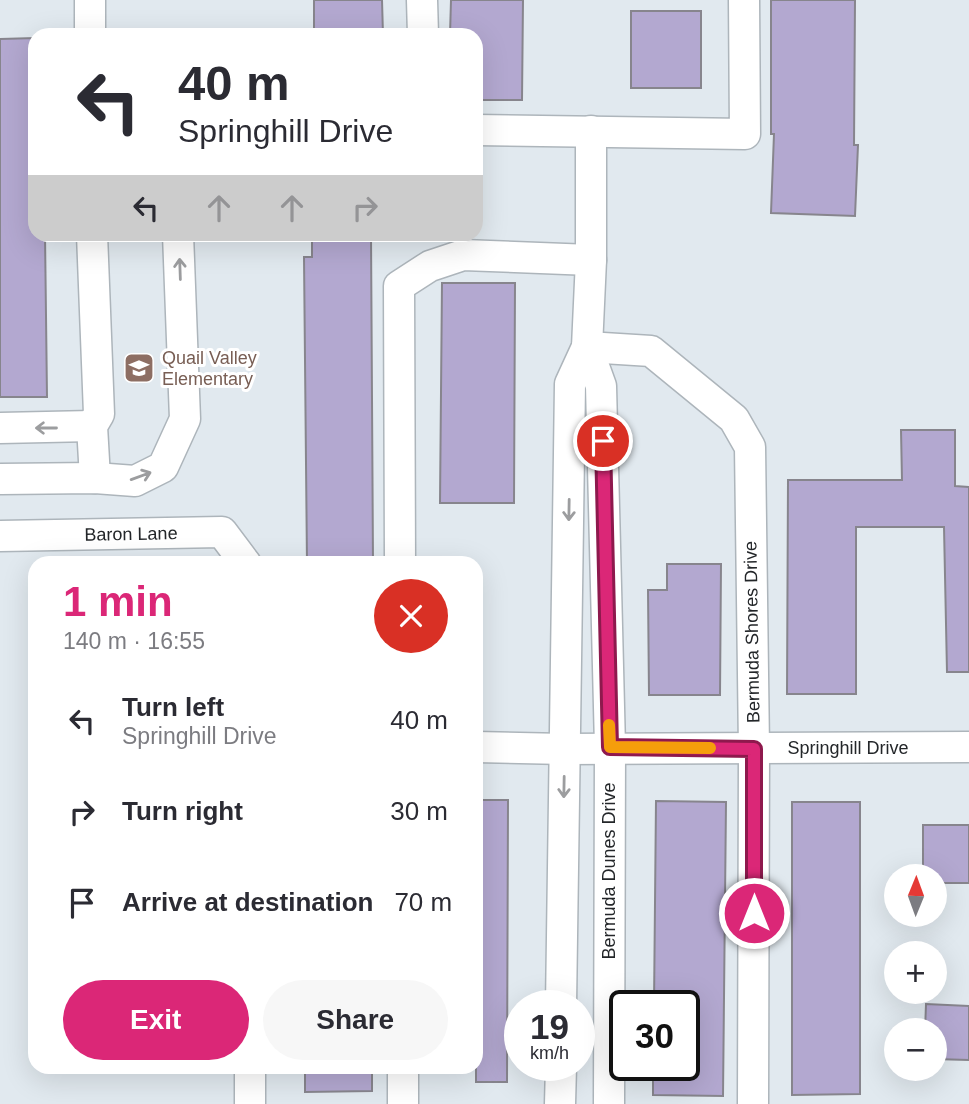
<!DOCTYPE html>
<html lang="en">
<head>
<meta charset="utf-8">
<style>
  :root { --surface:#fff; --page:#f7f7f7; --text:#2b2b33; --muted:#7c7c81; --accent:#db2777 }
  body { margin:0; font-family:Helvetica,sans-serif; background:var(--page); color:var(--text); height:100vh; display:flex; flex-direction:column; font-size:26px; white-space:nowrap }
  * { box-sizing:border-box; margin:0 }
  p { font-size:23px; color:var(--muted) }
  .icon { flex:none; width:38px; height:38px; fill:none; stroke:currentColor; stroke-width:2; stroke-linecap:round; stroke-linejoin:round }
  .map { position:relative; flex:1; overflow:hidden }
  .side { position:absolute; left:28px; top:556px; width:455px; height:518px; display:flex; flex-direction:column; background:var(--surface); border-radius:21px; box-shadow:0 7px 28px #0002 }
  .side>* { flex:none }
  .guide { position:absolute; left:28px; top:28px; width:455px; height:214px; border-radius:21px; box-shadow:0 7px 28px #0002; background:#fff; color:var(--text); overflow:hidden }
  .needle { width:46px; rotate:1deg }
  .buttons { position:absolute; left:884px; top:864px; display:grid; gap:14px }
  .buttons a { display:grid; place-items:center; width:63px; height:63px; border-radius:50%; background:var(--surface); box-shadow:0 7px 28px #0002; font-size:35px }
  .speed { position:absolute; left:504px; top:990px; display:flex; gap:14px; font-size:35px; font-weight:700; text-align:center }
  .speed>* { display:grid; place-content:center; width:91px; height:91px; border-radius:50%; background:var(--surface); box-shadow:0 7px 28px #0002; line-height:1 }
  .speed small { font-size:18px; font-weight:400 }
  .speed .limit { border:4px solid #111; border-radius:10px; background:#fff; color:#111 }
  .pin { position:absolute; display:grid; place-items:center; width:60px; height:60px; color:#fff; margin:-30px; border:4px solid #fff; border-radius:50%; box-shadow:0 2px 7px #0007 }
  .me { position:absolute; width:77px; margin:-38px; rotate:0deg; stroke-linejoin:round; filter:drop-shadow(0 0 5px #0008) }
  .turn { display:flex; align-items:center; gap:24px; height:147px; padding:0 35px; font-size:32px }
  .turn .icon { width:91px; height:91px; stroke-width:2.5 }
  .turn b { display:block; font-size:49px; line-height:60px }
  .lanes { display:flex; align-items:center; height:66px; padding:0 35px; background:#0003; justify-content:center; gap:35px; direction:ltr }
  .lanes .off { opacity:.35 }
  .round { display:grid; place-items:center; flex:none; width:74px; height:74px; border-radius:37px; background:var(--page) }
  .head { display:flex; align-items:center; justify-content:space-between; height:119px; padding:0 35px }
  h1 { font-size:42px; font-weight:800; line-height:52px; color:var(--accent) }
  .primary-button { display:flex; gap:14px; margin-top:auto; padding:14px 35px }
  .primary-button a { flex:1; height:80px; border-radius:42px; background:var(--accent); color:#fff; font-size:28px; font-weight:800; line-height:80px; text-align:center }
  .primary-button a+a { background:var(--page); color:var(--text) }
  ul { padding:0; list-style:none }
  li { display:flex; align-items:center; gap:21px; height:91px; padding:0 35px }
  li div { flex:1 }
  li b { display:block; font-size:26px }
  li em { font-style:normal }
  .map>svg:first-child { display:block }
  .building { fill:#b3a8d0; stroke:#87858d; stroke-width:2 }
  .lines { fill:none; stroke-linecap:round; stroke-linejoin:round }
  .minor-casing { stroke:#adb5bb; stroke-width:33 }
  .minor { stroke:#fff; stroke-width:30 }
  .oneway { stroke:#9c9d9f }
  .route-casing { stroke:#8e194d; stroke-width:18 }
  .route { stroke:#db2777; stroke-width:12 }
  .slow { stroke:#f59e0b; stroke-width:12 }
  .labels { text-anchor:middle; stroke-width:6; stroke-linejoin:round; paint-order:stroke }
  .education-label { font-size:18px; fill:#785e54; stroke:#fff; text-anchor:start }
  .street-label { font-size:18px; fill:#232629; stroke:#fff }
</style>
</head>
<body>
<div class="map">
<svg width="969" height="1104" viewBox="0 0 969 1104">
  <rect width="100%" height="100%" fill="#e1e9ef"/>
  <!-- building -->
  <g class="building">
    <polygon points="314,0 382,0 383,35 314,35"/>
    <polygon points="451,0 523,0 522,100 477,100 476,35 450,35"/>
    <polygon points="771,0 855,0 854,145 858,145 855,216 771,213 774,134 771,134"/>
    <rect x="631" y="11" width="70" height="77"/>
    <polygon points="35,38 35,234 45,234 47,397 0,397 0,39"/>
    <polygon points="312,234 371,234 373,564 307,564 304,257 312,257"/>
    <polygon points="442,283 515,283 514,503 440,503"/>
    <polygon points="901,430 955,430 955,486 969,487 969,672 947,672 944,527 856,527 856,694 787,694 788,480 902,480"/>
    <polygon points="667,564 721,564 720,695 649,695 648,590 667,590"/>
    <polygon points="476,800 508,800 507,1082 476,1082"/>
    <polygon points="656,801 726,802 723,1096 653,1095 653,1066 684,1066 684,1006 654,1006"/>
    <polygon points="792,802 860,802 860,1094 792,1095"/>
    <polygon points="923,825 969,825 969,883 934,883 934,877 923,877"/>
    <polygon points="926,1004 969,1006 969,1060 934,1059 934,1031 925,1031"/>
    <polygon points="305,1068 372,1068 372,1091 305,1092"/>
  </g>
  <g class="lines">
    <!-- minor casing -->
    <g class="minor-casing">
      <g id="minor">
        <polyline points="90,0 90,35"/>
        <polyline points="422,0 423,35"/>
        <polyline points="476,130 745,134 744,0"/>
        <polyline points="92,234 99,414 92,426 95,478"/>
        <polyline points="587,347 651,351 734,419 750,447 754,749 753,1104"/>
        <polyline points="587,347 601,386 610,747 609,1104"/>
        <polyline points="0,428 92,426"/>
        <polyline points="0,479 95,478 135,481 163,467 185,419 178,234"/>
        <polyline points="0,536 222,532 246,564"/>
        <polyline points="400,564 399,286 430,266 463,255 591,260"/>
        <polyline points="476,747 565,749 969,747"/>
        <polyline points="561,1006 570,384 587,347 591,260 591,131"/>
        <polyline points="250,1068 250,1104"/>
        <polyline points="403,1068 403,1104"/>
        <polyline points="560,1104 561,1066"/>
      </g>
    </g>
    <!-- minor -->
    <use href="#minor" class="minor"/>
  </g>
  <!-- one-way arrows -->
  <defs><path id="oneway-shaft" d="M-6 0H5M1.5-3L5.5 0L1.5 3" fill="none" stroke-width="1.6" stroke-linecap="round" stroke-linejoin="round" transform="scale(1.75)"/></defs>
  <g class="oneway">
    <use href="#oneway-shaft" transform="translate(180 269) rotate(-92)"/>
    <use href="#oneway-shaft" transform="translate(46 428) rotate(180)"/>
    <use href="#oneway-shaft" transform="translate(141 476) rotate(-20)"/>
    <use href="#oneway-shaft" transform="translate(569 510) rotate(91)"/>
    <use href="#oneway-shaft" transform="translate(564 787) rotate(91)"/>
  </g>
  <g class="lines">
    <!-- route casing -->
    <g class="route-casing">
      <polyline id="route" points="603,441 610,747 754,749 754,913"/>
    </g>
    <!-- route -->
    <use href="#route" class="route"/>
    <!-- slow -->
    <polyline class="slow" points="609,725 610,747 710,748"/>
  </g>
  <!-- icons -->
  <defs>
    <g id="school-square" transform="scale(1.575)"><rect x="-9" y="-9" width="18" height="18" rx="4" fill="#8d6e63" stroke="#fff"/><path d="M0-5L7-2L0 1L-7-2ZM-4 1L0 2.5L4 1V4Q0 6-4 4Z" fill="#fff"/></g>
  </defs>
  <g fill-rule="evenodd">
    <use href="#school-square" x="139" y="368"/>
  </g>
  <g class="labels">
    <!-- education labels -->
    <g class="education-label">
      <text x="162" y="364">Quail Valley<tspan x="162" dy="21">Elementary</tspan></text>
    </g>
    <!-- street labels -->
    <g class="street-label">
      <text transform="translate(131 534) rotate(-1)" y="6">Baron Lane</text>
      <text transform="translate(752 632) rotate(-91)" y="6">Bermuda Shores Drive</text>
      <text x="848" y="754">Springhill Drive</text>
      <text transform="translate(609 871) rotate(-90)" y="6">Bermuda Dunes Drive</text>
    </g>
  </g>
</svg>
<div class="buttons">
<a><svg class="needle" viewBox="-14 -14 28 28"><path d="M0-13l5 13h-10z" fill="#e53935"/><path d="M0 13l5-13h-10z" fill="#7c7c81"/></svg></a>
<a>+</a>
<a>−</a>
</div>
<div class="speed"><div>19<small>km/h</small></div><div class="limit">30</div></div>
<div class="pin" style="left:603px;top:441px;background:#d93025"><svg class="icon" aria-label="arrive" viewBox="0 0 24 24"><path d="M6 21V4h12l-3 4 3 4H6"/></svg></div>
<svg class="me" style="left:754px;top:913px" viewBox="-20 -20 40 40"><circle r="17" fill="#db2777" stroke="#fff" stroke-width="3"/><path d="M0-11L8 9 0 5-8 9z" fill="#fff"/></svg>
<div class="guide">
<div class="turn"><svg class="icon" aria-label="left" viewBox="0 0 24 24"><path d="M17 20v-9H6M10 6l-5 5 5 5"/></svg><div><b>40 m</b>Springhill Drive</div></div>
<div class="lanes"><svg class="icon" aria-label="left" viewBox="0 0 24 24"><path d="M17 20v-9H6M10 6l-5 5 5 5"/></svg><svg class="icon off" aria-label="ahead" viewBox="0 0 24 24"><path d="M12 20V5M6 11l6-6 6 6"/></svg><svg class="icon off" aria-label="ahead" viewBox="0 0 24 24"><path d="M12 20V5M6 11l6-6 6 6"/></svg><svg class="icon off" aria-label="right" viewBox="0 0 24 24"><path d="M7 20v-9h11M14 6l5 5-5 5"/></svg></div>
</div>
<section class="side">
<div class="head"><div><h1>1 min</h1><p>140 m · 16:55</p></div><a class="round" style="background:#d93025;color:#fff"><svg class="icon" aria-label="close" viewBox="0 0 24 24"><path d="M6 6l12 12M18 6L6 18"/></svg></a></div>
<ul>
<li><svg class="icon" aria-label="left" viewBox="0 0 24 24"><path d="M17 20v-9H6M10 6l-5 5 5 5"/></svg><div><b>Turn left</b><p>Springhill Drive</p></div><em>40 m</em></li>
<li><svg class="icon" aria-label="right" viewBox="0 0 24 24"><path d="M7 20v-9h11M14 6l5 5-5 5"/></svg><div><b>Turn right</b></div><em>30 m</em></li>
<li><svg class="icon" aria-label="arrive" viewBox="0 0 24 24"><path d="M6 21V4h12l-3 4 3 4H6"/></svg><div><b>Arrive at destination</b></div><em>70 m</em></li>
</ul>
<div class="primary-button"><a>Exit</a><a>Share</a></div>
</section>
</div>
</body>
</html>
